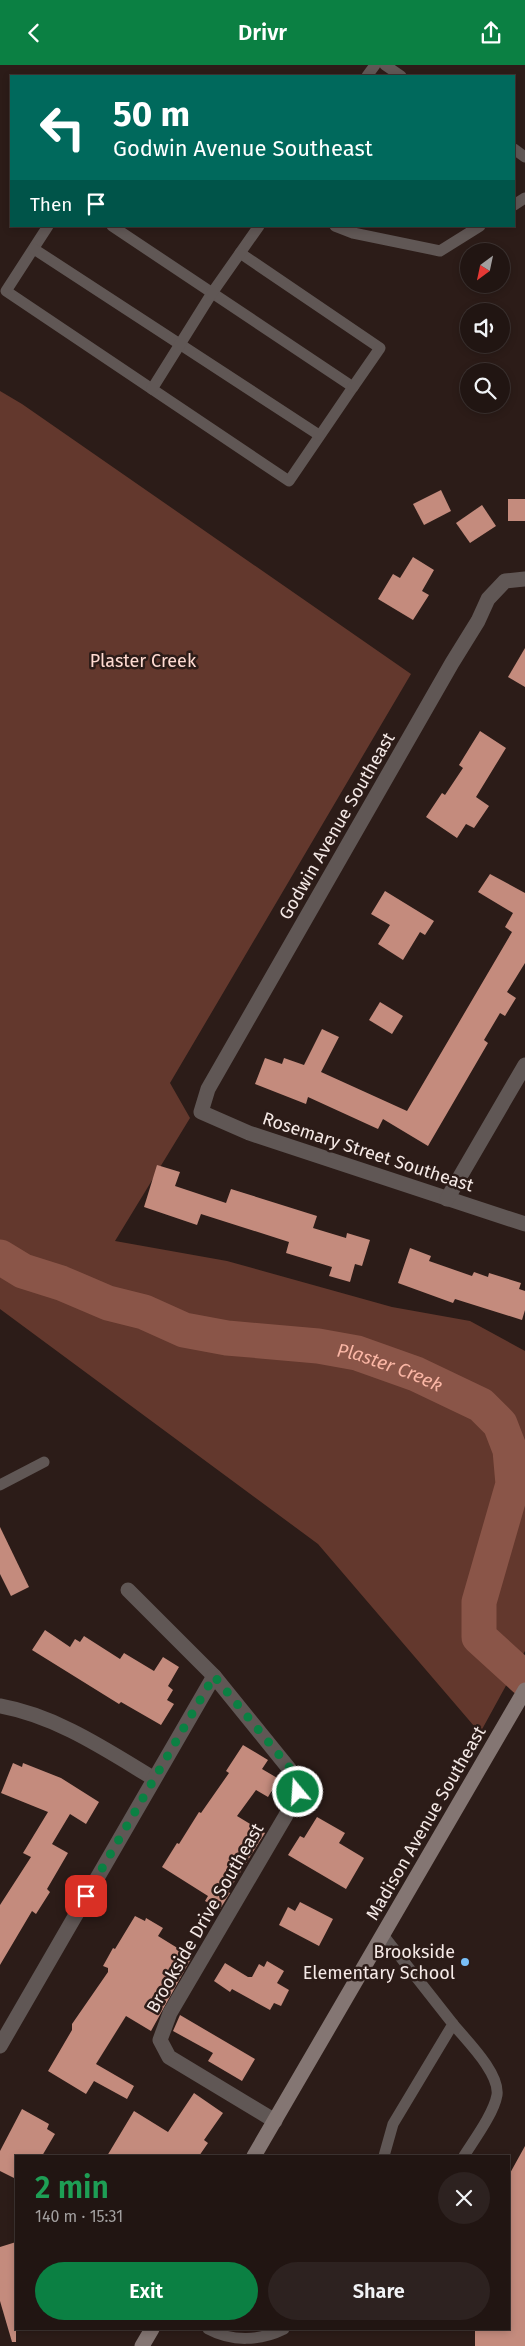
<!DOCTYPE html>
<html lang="en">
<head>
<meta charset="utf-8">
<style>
  :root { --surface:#211512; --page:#2d2220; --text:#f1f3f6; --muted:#a29f9f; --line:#3e3432; --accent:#0b8043 }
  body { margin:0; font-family:"Fira Sans",sans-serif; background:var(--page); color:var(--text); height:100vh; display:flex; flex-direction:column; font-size:19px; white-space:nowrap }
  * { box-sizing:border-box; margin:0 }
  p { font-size:16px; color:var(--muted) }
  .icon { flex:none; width:28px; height:28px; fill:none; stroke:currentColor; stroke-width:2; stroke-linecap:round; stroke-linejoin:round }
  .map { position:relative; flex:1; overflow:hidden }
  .side { position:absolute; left:15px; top:2090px; width:495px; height:175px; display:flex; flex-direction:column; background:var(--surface); border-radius:0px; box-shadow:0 2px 8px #0003,0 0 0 1px var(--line) }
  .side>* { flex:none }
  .guide { position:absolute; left:10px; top:10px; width:505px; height:152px; border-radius:0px; box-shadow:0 2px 8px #0003,0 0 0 1px var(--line); background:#00695c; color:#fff; overflow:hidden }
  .needle { width:32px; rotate:213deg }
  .tools { position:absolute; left:460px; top:178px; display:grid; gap:10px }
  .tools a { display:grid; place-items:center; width:50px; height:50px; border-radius:50%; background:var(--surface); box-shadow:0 2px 8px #0003,0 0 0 1px var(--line); font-size:25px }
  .pin { position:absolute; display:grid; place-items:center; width:42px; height:42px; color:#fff; margin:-21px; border-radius:10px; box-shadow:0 2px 8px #0006 }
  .me { position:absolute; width:55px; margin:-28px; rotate:342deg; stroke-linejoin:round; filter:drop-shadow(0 0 4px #0008) }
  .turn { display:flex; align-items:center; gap:18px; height:105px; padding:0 20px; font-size:22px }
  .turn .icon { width:65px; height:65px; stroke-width:2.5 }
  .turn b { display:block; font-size:35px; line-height:42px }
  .then { display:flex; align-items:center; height:48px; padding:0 20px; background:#0003; gap:10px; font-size:19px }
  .round { display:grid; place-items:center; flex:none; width:52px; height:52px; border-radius:26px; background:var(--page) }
  .summary { display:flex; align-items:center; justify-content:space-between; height:85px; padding:0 20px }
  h1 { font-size:30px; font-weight:600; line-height:38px; color:#1e9e55 }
  .action { display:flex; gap:10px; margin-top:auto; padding:10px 20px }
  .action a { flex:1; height:58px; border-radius:30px; background:var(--accent); color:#fff; font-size:20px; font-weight:600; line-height:58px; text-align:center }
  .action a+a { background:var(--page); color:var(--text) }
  header { display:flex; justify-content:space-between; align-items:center; height:65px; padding:0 20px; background:var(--accent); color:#fff; font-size:22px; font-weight:600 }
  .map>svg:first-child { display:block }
  .green { fill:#63382d }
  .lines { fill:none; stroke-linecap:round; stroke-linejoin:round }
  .river { stroke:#8a5548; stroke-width:35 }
  .building { fill:#c48b7d }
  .lane { stroke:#605755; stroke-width:11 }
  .street { stroke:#605755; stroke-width:15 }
  .secondary { stroke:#847673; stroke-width:15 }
  .route { stroke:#0b8043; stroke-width:9; stroke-dasharray:0 16.2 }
  .poi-dot { fill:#79bff8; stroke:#2c1c18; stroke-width:2 }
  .labels { text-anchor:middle; stroke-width:5; stroke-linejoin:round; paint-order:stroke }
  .park-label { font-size:18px; fill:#ffdbd2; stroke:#2c1c18 }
  .street-label { font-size:18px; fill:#f5e9e6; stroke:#2c1c18 }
  .poi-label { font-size:18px; fill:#f5e9e6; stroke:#2c1c18; text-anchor:end }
  .water-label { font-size:19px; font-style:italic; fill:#fab6a5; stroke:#2c1c18 }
</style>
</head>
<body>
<header><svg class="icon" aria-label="back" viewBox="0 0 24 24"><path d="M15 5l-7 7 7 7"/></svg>Drivr<svg class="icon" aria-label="share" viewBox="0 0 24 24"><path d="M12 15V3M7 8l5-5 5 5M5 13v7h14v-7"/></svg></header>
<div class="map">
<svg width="525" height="2281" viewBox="0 0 525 2281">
  <rect width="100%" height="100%" fill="#2c1c18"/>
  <!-- green -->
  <polygon class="green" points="0,326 22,339 411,609 170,1018 190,1053 115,1176 227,1196 392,1242 470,1256 525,1286 525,1586 480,1668 318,1479 0,1244"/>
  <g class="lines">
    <!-- river -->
    <path class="river" id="s1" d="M0,1192L23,1206L61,1218L108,1238L144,1247L184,1265L227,1273L318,1281L357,1288L416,1309L481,1340L500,1359L510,1385L513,1419L479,1537V1572L525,1614"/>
  </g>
  <!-- building -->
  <g class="building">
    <polygon points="441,425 451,446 424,460 413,439"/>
    <rect x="508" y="434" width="17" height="22"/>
    <polygon points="482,440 496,461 470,478 456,458"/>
    <polygon points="413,492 434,505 422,526 429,530 413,555 378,534 393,509 400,513"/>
    <polygon points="525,583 525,622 508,612"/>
    <polygon points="480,666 506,683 476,732 489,741 474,763 466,759 457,773 426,752 442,728 445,730 463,703 459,700"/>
    <polygon points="490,809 525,828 525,898 507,927 516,933 505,951 500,948 484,975 488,978 428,1081 383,1054 378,1064 308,1032 306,1039 255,1019 265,993 282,999 284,993 304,1000 322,964 339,972 321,1007 407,1046 512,867 505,862 513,848 478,827"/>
    <polygon points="385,826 434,856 425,870 420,867 403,895 378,879 390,860 371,849"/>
    <polygon points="380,937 403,951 392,969 369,955"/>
    <polygon points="157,1100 180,1107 175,1121 226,1138 231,1124 317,1151 313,1163 346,1173 347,1168 370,1175 362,1201 355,1199 350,1217 329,1211 332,1202 286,1188 289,1177 201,1149 197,1160 144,1142"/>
    <polygon points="410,1183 431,1191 429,1196 472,1211 474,1207 488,1212 489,1208 521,1218 519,1224 525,1226 525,1245 522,1255 455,1234 453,1238 398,1218"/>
    <polygon points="0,1462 29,1522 11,1531 0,1509"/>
    <polygon points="45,1565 70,1582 75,1574 80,1577 84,1571 120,1594 124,1588 154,1606 163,1592 179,1602 168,1621 173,1625 167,1635 174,1639 161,1660 121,1637 119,1639 32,1585"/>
    <polygon points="243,1680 268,1695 262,1704 279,1714 268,1732 256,1725 237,1751 265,1768 228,1827 230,1828 220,1844 205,1836 208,1831 162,1802 177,1778 179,1779 199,1747 201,1748 229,1708 226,1706"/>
    <polygon points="13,1698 22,1702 23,1698 61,1713 99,1737 86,1759 70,1749 52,1779 68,1788 47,1824 50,1827 36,1849 32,1846 0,1900 0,1840 31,1792 23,1788 48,1747 1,1728"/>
    <polygon points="317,1752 345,1768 339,1778 364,1793 346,1824 288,1790 300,1771 304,1773"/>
    <polygon points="300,1837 333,1854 319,1881 279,1860 288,1842 295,1846"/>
    <polygon points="135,1851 145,1856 146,1853 163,1863 158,1871 192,1892 151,1966 126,1951 96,1999 134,2021 127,2034 94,2016 86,2029 48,2006 72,1965 72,1959 108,1907 108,1903 103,1901 113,1883 115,1884"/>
    <polygon points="267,1896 284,1906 277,1918 289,1925 281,1941 274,1938 270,1945 232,1924 230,1927 214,1916 225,1898 248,1912 252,1912 259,1899 264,1902"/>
    <polygon points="180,1950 255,1994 242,2016 208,1996 213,1988 173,1966"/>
    <polygon points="194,2028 223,2048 204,2075 208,2078 199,2091 107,2091 134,2046 168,2067"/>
    <polygon points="22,2044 49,2059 47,2064 55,2069 42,2091 16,2091 16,2114 0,2106 0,2086"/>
    <polygon points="525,2081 525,2281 475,2281 475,2264 509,2264 509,2110"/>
    <polygon points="16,2177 16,2277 12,2277 0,2236 0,2182"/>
  </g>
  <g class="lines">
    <!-- lane -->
    <g class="lane">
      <polyline points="385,0 401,11"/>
      <polyline points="367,11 375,0"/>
      <polyline points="514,84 525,92"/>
      <polyline points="514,140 525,133"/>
      <polyline points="48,161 6,226 289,416 353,322 112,161"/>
      <polyline points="335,161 353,168 440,186 480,161"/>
      <polyline points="34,184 319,370"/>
      <polyline points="240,188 380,283 353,322"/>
      <polyline points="152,324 212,228 259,161"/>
      <polyline points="0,1420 44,1397"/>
      <polyline points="383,1870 453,1959 393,2059 384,2091"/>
      <path d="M453,1959C466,1975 500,2008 497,2030C494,2048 474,2075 464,2091"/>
      <path d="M208,2264C232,2277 260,2276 284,2264"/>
    </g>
    <!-- street -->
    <g class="street">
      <polyline points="525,514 505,516 488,534 478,556 452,598 208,1024 201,1047 249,1068 525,1159"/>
      <polyline points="447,1134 525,1000"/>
      <polyline points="128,1525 214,1611 299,1716 298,1727 285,1752 170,1948 160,1975 169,1992 275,2056"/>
      <path d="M0,1641C56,1651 105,1684 153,1713"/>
      <polyline points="0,1981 214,1611"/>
    </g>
    <!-- secondary -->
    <g class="secondary">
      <polyline points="254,2091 525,1625"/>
      <polyline points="142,2281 152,2264"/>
    </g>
  </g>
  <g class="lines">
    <!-- route -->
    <polyline class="route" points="86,1831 214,1611 294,1708 299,1716 298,1727"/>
  </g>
  <!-- markers -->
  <circle class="poi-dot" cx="465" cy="1897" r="5"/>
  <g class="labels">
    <!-- park labels -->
    <g class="park-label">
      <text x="143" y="602">Plaster Creek</text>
    </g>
    <!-- street labels -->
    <g class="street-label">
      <text transform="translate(337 761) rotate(-60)" y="6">Godwin Avenue Southeast</text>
      <text transform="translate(368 1087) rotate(18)" y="6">Rosemary Street Southeast</text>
      <text transform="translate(426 1758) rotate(-60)" y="6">Madison Avenue Southeast</text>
      <text transform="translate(205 1853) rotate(-60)" y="6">Brookside Drive Southeast</text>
    </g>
    <!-- poi labels -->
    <g class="poi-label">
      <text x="455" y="1893">Brookside<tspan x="455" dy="21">Elementary School</tspan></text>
    </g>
    <!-- water labels -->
    <g class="water-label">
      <text dy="7" stroke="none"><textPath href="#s1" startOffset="409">Plaster Creek</textPath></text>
    </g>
  </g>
</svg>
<div class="tools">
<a><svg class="needle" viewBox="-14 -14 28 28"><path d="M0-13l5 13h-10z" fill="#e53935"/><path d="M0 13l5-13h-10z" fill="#a29f9f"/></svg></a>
<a><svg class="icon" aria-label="sound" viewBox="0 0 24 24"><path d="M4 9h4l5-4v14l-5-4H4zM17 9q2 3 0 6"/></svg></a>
<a><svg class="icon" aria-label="search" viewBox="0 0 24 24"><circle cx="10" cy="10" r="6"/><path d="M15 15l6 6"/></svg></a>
</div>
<div class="pin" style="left:86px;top:1831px;background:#d93025"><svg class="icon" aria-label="arrive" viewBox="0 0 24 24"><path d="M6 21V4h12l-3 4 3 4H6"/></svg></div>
<svg class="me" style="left:298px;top:1727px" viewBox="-20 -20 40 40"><circle r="17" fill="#0b8043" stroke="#fff" stroke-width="3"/><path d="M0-11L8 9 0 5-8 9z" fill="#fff"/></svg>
<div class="guide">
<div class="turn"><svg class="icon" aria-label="left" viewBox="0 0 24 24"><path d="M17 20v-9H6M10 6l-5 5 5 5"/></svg><div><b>50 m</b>Godwin Avenue Southeast</div></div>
<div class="then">Then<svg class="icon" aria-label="arrive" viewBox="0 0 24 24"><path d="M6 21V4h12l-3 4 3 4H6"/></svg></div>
</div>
<section class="side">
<div class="summary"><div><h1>2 min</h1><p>140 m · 15:31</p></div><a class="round"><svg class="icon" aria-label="close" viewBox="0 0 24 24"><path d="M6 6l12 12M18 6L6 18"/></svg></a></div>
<div class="action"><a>Exit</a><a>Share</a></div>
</section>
</div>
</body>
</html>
